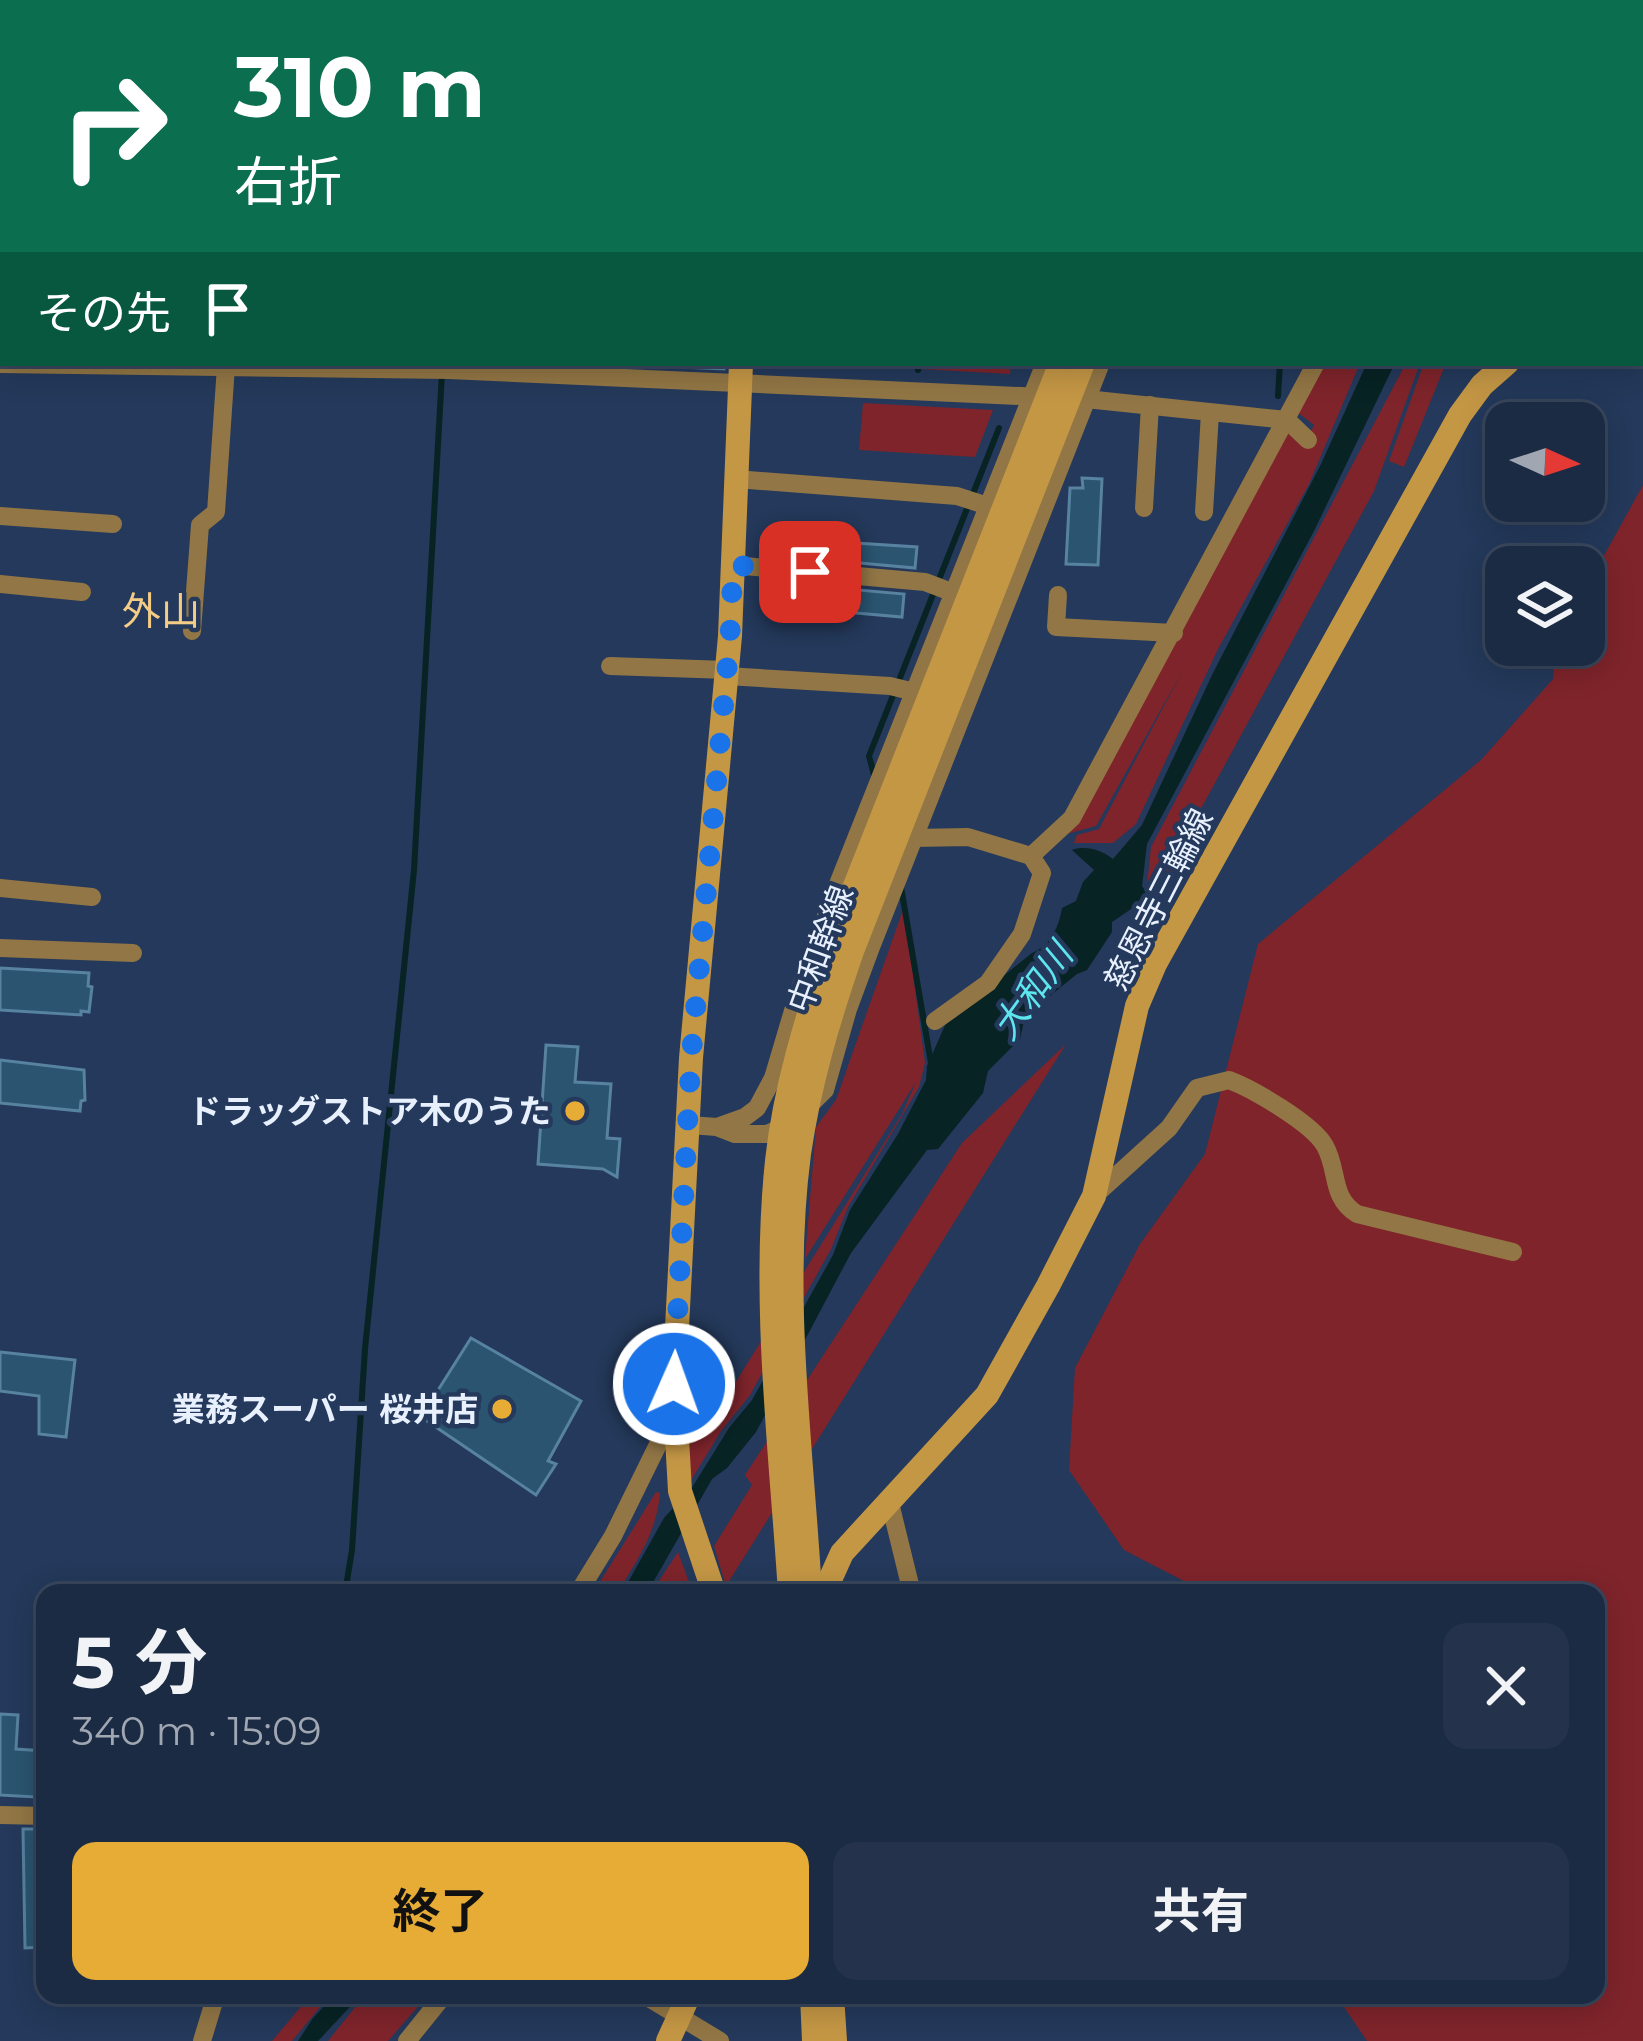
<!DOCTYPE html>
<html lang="ja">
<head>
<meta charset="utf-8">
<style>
  :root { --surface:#1b2b44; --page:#24334b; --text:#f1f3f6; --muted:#a0a7b2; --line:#39475d; --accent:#e7ac36 }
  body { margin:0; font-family:Montserrat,"Noto Sans JP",sans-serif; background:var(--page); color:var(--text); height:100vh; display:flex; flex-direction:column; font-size:45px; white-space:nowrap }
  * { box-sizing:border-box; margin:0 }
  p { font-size:39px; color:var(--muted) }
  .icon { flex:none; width:66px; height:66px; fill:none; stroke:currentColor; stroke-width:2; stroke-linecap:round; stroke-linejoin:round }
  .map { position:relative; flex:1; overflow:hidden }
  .panel { position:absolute; left:36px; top:1584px; width:1569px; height:420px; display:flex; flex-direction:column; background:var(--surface); border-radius:24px; box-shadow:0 6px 30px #0003,0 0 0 3px var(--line) }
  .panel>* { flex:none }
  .hud { position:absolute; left:0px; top:0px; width:1644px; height:366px; box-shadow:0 6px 30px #0003,0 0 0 3px var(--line); background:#0b6e4f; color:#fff; overflow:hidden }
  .needle { width:78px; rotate:93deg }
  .controls { position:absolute; left:1485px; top:402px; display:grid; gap:24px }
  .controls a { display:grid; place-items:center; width:120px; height:120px; border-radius:24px; background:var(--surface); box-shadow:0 6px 30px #0003,0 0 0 3px var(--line); font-size:60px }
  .pin { position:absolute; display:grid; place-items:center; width:102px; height:102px; color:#fff; margin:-51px; border-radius:24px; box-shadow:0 6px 18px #0006 }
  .me { position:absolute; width:132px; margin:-66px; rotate:2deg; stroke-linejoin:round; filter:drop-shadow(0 0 9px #0008) }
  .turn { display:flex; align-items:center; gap:42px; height:252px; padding:0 36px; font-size:54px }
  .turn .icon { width:156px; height:156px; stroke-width:2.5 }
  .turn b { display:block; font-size:84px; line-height:102px }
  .then { display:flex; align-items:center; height:114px; padding:0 36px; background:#0003; gap:24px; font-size:45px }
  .round { display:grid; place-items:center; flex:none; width:126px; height:126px; border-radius:24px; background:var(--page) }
  .summary { display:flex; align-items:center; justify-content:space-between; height:204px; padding:0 36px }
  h1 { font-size:72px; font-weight:700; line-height:90px }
  .cta { display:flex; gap:24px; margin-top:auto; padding:24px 36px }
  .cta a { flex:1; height:138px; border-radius:24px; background:var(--accent); color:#111; font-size:48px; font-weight:700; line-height:138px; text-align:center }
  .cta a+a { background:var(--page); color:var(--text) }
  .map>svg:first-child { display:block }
  .green { fill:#7f242b }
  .water { fill:#072324 }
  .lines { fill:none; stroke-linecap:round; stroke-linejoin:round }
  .stream { stroke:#072324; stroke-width:6 }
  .building { fill:#2a5470; stroke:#5782a0; stroke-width:3 }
  .lane { stroke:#927645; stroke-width:9 }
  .street { stroke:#927645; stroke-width:18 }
  .secondary { stroke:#c49745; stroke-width:24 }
  .route { stroke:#1a73e8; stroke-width:21; stroke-dasharray:0 37.8 }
  .poi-dot { fill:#e7ac36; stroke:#24395b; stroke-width:4.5 }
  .labels { text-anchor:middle; stroke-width:9; stroke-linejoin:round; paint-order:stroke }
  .street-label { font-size:33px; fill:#e8f0fe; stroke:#24395b }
  .poi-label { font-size:33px; font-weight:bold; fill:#e8f0fe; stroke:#24395b; text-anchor:end }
  .water-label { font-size:36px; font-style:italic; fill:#5de6ed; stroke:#24395b }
  .quarter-label { font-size:39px; fill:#f5cc85; stroke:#24395b }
</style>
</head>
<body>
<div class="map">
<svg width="1643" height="2041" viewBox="0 0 1643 2041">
  <rect width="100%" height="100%" fill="#24395b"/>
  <!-- green -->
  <g class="green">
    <polygon points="921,363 1011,363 1010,374 921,369"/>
    <polygon points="1322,363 1360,363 1309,484 1218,649 1136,824 1113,843 1074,843 1077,835 1099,829 1183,670 1096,826 1059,836 1291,422 1307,439 1314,425 1297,412"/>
    <polygon points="1406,363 1420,363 1374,491 1191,827 1165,892 1156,900 1147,886 1151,847"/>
    <polygon points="1424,363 1446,363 1404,467 1389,461"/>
    <polygon points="863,403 993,410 975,457 859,450"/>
    <polygon points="1643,485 1643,2041 1367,2041 1336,1995 1596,1995 1596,1593 1207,1593 1124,1550 1069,1470 1075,1368 1140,1244 1205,1154 1258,944 1481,760 1553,679 1555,645 1584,645 1584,592"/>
    <path d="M904,907L925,1063L919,1087L848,1207L831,1249L750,1395L721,1431L690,1482C687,1438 688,1429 724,1401L902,1114L916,1082L805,1259L816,1127L836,1100Z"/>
    <polygon points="1066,1044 726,1586 714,1546 752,1485 745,1475 962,1143"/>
    <path d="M656,1492L660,1493C657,1532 637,1561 617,1593H593Z"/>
    <polygon points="678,1552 693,1593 651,1593"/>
    <polygon points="311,1995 330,1995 292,2041 272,2041"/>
    <polygon points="371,1995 428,1995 388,2041 328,2041 356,2006"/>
  </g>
  <!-- water -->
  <g class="water">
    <path d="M1367,363H1395L1314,531L1147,844L1142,886L1153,901L1146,909L1137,905L1112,922V932L1087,970L1077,974L1025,1016L1020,1039L988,1071L983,1093L938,1149L927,1150L851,1253L756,1432L727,1468L712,1479L647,1593H622L664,1518L693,1486L729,1428L752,1400L833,1255L850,1210L898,1134L926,1080L927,1066L947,1021L1032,953C1050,946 1059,927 1062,908L1076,901L1083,882L1094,870L1072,850C1085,845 1102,850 1113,859L1142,825L1213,673L1321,464Z"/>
    <polygon points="335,1995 361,1995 318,2041 298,2041 313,2018"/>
  </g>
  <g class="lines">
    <!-- stream -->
    <g class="stream">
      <polyline points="882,0 884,3"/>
      <polyline points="1276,3 1278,0"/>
      <polyline points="918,363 918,370"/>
      <polyline points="1278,396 1280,363"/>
      <polyline points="874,775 869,756 999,428"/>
      <polyline points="901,887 931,1063"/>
      <polyline points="345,1593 352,1550 365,1349 414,870 442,373"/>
    </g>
  </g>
  <!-- building -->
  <g class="building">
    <polygon points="658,363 724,363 724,369 658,366"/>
    <polygon points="1082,478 1102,479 1098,565 1066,564 1070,488 1083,488"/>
    <polygon points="762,537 917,547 915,568 761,554"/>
    <polygon points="768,582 904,594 902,617 765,605"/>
    <polygon points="0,968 89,973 88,986 92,987 89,1012 81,1011 81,1015 0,1010"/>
    <polygon points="546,1045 578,1047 575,1082 611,1084 607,1138 620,1139 617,1177 603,1169 538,1164"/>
    <polygon points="0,1060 84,1070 85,1100 81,1101 80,1111 0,1103"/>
    <polygon points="471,1338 581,1401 548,1461 556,1464 536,1495 421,1417"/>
    <polygon points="0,1352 75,1360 66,1437 39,1434 39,1396 0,1391"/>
    <polygon points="0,1714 18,1715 16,1749 45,1751 45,1771 37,1771 35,1797 0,1795"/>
    <polygon points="23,1829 45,1829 45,1947 25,1948"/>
  </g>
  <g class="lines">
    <!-- lane -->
    <polyline class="lane" points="1221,1593 1222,1593"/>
    <!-- street -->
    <g class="street">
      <polyline points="1078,0 1117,3"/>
      <polyline points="459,3 459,0"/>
      <polyline points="977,3 977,0"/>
      <polyline points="1186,3 1187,0"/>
      <polyline points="1242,3 1244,0"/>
      <polyline points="1258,3 1259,0"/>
      <polyline points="1374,3 1374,0"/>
      <polyline points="1495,3 1496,0"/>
      <polyline points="0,364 449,370 1086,399 1287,420 1308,440"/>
      <polyline points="736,479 957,496 988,506"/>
      <polyline points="1144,508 1150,405"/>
      <polyline points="1204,512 1210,413"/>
      <polyline points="0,516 113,524"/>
      <polyline points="733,565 925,582 954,593"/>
      <polyline points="0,584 82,592"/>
      <polyline points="1058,595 1056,627 1174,633"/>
      <polyline points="192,631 200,525 216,512 226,366"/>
      <polyline points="610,666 727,670"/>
      <polyline points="727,676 890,686 915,692"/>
      <polyline points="914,838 968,837 1031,856 1072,818 1316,363"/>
      <polyline points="0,888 92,897"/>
      <polyline points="0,948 133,953"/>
      <polyline points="935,1021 988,983 1022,934 1042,873 1031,856"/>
      <polyline points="689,1125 717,1127 735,1134 767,1134 792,1123 825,1090 848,1009 871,947 1101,363"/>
      <polyline points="717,1127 745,1117 757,1108 773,1078 798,994 834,894 1045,363"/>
      <path d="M1094,1196L1169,1128L1197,1088L1229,1080C1253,1089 1313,1124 1325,1146C1339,1171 1330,1197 1357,1214L1513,1252"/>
      <polyline points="889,1499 912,1593"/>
      <polyline points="578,1593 613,1536 674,1412"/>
      <polyline points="0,1815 45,1816"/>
      <polyline points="644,1995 720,2041"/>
      <polyline points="202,2041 216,1995"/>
      <polyline points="407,2041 444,1995"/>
    </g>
    <!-- secondary -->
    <g class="secondary">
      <polyline points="753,3 753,0"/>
      <polyline points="1203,3 1204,0"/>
      <polyline points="1225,3 1226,0"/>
      <polyline points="1641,241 1643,238"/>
      <polyline points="714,1593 680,1491 674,1385 691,1058 730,636 741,363"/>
      <path d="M790,1593C781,1451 762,1303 777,1161C785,1087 807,1017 831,947L1061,363"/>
      <path d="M810,1593C802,1449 780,1298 799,1154C809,1084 829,1018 852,951L1083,363"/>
      <polyline points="824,1593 842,1553 987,1395 1048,1286 1094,1196 1137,1006 1155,964 1460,415 1482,385 1507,363"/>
      <polyline points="812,1995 814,2041"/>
      <polyline points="832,1995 835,2041"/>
      <polyline points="668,2041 689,1995"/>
    </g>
  </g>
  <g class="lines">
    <!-- route -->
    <polyline class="route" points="674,1384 691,1058 730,636 733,565 810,572"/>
  </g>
  <!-- markers -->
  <g class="poi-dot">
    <circle cx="575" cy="1111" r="12"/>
    <circle cx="502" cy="1409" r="12"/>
  </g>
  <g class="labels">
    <!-- street labels -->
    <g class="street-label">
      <text transform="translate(1158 899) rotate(-63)" y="12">慈恩寺三輪線</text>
      <text transform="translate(820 949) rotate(-70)" y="12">中和幹線</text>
    </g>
    <!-- poi labels -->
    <g class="poi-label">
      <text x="551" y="1123">ドラッグストア木のうた</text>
      <text x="478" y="1421">業務スーパー 桜井店</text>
    </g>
    <!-- water labels -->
    <g class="water-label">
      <text transform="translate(1032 991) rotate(-54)" y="13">大和川</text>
    </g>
    <!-- quarter labels -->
    <g class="quarter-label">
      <text x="161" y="625">外山</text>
    </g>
  </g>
</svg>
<div class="controls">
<a><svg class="needle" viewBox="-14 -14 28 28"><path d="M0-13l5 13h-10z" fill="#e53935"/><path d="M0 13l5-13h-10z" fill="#a0a7b2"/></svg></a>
<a><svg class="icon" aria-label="layers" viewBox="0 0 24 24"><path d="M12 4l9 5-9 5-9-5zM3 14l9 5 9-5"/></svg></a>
</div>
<div class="pin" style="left:810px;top:572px;background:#d93025"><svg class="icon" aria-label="arrive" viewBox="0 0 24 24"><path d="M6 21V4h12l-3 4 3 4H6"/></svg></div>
<svg class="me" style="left:674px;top:1384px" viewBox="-20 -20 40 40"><circle r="17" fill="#1a73e8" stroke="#fff" stroke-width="3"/><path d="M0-11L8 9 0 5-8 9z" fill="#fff"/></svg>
<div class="hud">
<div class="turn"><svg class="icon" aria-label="right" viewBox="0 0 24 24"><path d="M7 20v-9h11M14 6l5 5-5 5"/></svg><div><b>310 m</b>右折</div></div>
<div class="then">その先<svg class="icon" aria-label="arrive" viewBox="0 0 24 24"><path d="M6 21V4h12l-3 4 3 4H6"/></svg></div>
</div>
<section class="panel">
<div class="summary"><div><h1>5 分</h1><p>340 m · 15:09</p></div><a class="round"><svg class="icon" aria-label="close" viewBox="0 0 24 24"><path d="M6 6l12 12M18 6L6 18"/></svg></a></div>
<div class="cta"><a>終了</a><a>共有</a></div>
</section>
</div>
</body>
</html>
